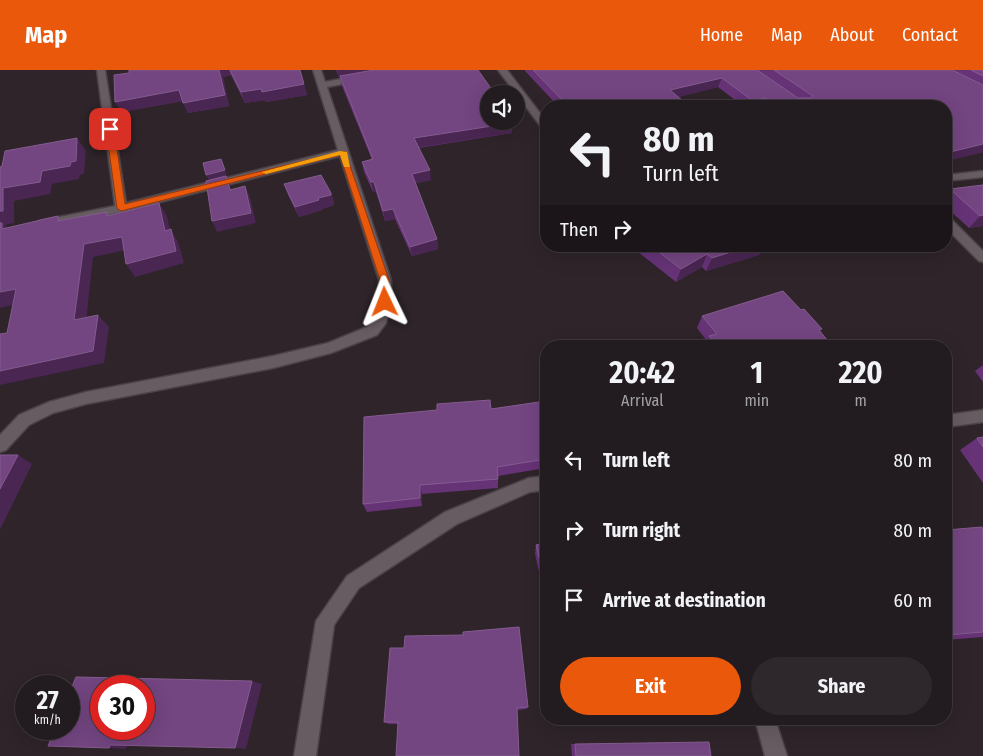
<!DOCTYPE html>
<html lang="en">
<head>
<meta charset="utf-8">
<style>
  :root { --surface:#221b20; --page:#2e282d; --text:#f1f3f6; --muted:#a2a1a5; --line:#3f393e; --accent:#ea580c }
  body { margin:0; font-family:"Fira Sans Condensed",sans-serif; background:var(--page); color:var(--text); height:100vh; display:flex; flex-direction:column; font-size:19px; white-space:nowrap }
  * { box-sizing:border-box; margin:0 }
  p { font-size:16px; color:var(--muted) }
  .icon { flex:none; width:28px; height:28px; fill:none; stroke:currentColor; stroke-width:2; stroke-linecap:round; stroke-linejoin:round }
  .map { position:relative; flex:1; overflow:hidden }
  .side { position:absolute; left:540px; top:270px; width:412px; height:385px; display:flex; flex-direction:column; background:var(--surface); border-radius:20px; box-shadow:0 5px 20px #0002,0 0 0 1px var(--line) }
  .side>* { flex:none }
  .guide { position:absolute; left:540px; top:30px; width:412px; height:152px; border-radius:20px; box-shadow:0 5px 20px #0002,0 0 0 1px var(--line); background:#221b20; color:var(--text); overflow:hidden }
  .buttons { position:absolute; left:480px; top:15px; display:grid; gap:10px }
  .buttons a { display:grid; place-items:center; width:45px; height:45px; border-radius:50%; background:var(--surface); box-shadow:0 5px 20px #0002,0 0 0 1px var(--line); font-size:25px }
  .speed { position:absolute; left:15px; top:605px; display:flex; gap:10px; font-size:25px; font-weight:700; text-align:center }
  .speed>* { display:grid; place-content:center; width:65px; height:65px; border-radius:50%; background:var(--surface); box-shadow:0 5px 20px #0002,0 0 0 1px var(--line); line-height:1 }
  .speed small { font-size:12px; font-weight:400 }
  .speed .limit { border:8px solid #d22; background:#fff; color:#111 }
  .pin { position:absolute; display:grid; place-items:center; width:42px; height:42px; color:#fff; margin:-21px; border-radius:10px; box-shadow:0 2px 8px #0006 }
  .me { position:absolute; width:55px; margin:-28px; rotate:358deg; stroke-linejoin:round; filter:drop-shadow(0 0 4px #0008) }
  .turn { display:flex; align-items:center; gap:18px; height:105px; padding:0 20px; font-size:22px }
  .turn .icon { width:65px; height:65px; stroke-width:2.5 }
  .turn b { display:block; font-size:35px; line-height:42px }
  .then { display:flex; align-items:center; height:48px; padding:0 20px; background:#0003; gap:10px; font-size:19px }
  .eta { display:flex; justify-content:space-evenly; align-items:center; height:85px; text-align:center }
  .eta b { font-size:30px; font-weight:700; line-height:35px }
  .primary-button { display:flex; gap:10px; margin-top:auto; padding:10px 20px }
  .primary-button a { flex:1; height:58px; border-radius:30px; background:var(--accent); color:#fff; font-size:20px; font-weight:700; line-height:58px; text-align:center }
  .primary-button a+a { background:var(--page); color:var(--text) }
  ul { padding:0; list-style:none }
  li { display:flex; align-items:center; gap:15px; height:70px; padding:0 20px }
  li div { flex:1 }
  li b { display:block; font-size:19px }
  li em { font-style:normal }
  header { display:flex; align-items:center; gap:30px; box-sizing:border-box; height:70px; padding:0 25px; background:var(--accent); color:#fff }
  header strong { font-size:24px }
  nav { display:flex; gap:28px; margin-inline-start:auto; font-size:18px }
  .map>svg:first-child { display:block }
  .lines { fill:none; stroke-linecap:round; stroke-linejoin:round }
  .street-casing { stroke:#4a4246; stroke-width:3 }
  .secondary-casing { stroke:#4a4246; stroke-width:3 }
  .street { fill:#675c62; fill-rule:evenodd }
  .secondary { fill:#675c62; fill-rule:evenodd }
  .wall { fill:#637 }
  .shaded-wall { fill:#4a2653 }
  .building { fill:#734581; stroke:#845c8f; fill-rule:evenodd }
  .route { fill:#ea580c; stroke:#983908 }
  .slow { fill:#f59e0b }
</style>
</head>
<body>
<header>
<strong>Map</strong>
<nav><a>Home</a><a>Map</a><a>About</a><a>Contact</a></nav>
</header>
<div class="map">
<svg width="983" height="686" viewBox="0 0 983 686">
  <rect width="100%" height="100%" fill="#2e242a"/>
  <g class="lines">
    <!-- street casing -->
    <g class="street-casing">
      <g id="street">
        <polygon points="97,0 105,0 126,133 338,80 313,0 321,0 325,12 386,0 404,0 400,3 327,17 391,210 391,232 386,253 377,265 331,283 273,298 86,334 53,343 29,355 6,380 0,382 0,365 19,345 49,332 86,322 273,286 328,273 367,257 373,251 379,232 379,210 340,86 121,142 43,158 39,157 37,154 39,151 115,136"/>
        <polygon points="498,0 507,0 546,51 546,59 542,58"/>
        <polygon points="983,101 983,107 946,111 946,105"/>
        <polygon points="983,340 983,352 946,357 946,345"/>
        <polygon points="546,406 546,420 530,422 457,454 359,518 334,555 316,686 294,686 316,551 347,506 445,442 529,408"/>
        <polygon points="755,649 775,649 787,686 765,686"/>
      </g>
    </g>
    <!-- secondary casing -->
    <g class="secondary-casing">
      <polygon id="secondary" points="946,147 950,148 983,181 983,192 979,191 946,158"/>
    </g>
    <!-- street -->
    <use href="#street" class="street"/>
    <!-- secondary -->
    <use href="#secondary" class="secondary"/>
  </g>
  <!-- wall -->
  <g class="wall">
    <polygon points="129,0 300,0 307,25 266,32 265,30 245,33 231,5 223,7 229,36 188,43 183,31 121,42 129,3"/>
    <polygon points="336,0 478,0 512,53 512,63 419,78 431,110 415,113 437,169 438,179 412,186 395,149 385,151 376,122 373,122 364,102 362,92 372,90 342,16 340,7 339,7"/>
    <polygon points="525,0 983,0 983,82 946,91 946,36 743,36 718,17 678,27 689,36 558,36 525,1"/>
    <polygon points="284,114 331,123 334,133 334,135 322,139 322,140 299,147 288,125"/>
    <polygon points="983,115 983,156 969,158 946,137 946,123 950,119"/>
    <polygon points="634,176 764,176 759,185 706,201 702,197 676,212 633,178"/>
    <polygon points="702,246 820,261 832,276 704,276 707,271 697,258"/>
    <polygon points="983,295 983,312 975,301"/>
    <polygon points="546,331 546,398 498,406 498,418 422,424 422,436 367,442 363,434 437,340 491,339"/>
    <polygon points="983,367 983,413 960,380 977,368"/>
    <polygon points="946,460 983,460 983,567 946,570"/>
    <polygon points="546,473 546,532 535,484 536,475"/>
    <polygon points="528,637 526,639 398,654 389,654 384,652"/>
    <polygon points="571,674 575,674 711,686 572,686"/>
  </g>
  <!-- shaded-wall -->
  <g class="shaded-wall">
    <polygon points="219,0 229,0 231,5 223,7 229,36 188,43 183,33"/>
    <polygon points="337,0 376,0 339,7"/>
    <polygon points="722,8 718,17 667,30 670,20"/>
    <polygon points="304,14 307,25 266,32 265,30 245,33 241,22 261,19"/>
    <polygon points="179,20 184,31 121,42 115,32"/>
    <polygon points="765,28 762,36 751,36 753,31"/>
    <polygon points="512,53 512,63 415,78 414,68"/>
    <polygon points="77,68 86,81 84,104 80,105 79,109 52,114 50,124 14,131 14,153 5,155 14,165 14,172 0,156 0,141 3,118 42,101 71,92"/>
    <polygon points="983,74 983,82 946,91 946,83"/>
    <polygon points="221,89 227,106 226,106 230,116 234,130 209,110 206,105"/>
    <polygon points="430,100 431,110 413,114 412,104"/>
    <polygon points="371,112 374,112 376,122 373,122"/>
    <polygon points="245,116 250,127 256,153 217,162 212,151"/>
    <polygon points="331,123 334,133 334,135 322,139 322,140 299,147 295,137"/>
    <polygon points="159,133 167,146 173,173 165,161"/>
    <polygon points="393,139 395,149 385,151 383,141"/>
    <polygon points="983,145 983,156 969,158 980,146"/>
    <polygon points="171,159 178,172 184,193 135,207 126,194"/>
    <polygon points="122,167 131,179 93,187 85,262 74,250 84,174"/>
    <polygon points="437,169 438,179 412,186 410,177"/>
    <polygon points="750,176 764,176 759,185 706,201 712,188"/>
    <polygon points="707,184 702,197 676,212 681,199"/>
    <polygon points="16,219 28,231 0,238 0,222"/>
    <polygon points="98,245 109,257 104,293 0,315 0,301"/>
    <polygon points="18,385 32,394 0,460 0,419"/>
    <polygon points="420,415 422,424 422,436 420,428"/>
    <polygon points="252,611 262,614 246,679 235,678"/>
    <polygon points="110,675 127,675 126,679 109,678"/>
  </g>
  <!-- building -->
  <g class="building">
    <polygon points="129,0 219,0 225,25 183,33 179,20 115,32 114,5 129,3"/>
    <polygon points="230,0 300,0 304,14 262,22 261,19 241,22"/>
    <polygon points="374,0 478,0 495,24 489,24 489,51 511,51 512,53 414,68 430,100 412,104 437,169 410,177 393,139 383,141 374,112 371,112 362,92 373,89 340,6"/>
    <polygon points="533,0 757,0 798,28 811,28 813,26 774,0 952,0 983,15 983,74 946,83 946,36 777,36 765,28 753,31 722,8 670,20 689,36 568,36"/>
    <polygon points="971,0 983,0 983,6"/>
    <polygon points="77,68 76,91 71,92 70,96 42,101 40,112 3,118 3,141 0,141 0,97 2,96 5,81"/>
    <polygon points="221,89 225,100 206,105 203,93"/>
    <polygon points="321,105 331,123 331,125 318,128 319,130 295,137 284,114"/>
    <polygon points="226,106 230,120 245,116 251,143 212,151 206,111"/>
    <polygon points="983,115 983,145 980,146 950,119"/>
    <polygon points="159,133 165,161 171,159 176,181 126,194 122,167 84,174 74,250 98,245 93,281 0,301 0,264 7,263 16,219 0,222 0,153 2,153 2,159 58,146 58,151 107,142 107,146"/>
    <polygon points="651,176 750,176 712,188 707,184 681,199"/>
    <polygon points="783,221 801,240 804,239 822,259 819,260 832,276 717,276 709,266 717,264 702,246"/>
    <polygon points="490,330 491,339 546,331 546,389 497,397 498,409 420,415 420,428 363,434 364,347 437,340 437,334"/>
    <polygon points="983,367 983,377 977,368"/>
    <polygon points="0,385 18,385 0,419"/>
    <polygon points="982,457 983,460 983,562 946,565 946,460"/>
    <polygon points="546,473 546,516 536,475"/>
    <polygon points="519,557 528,637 517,638 519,686 396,686 398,652 384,652 390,578 404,578 405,566 463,565 463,562"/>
    <path d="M76,607L252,611L235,678L110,675L109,678L48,676L55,659H69V624ZM101,616H144V659H101Z"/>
    <polygon points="709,672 711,686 576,686 575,674"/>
  </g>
  <!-- route -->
  <polygon class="route" points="110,57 114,59 125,134 345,81 389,210 388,235 385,236 380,232 380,210 340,85 121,141 117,138 106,59"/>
  <!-- slow -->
  <polygon class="slow" points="340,81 347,82 350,97 344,97 340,85 266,104 262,102"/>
</svg>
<div class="buttons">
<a><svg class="icon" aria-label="sound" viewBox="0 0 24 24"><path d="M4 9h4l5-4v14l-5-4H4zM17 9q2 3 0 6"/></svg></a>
</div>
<div class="speed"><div>27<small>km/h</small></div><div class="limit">30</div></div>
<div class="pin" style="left:110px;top:59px;background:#d93025"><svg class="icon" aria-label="arrive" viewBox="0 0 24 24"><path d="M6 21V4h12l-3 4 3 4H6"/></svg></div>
<svg class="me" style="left:385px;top:232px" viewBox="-20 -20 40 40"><path d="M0-17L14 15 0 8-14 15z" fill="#ea580c" stroke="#fff" stroke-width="4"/></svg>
<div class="guide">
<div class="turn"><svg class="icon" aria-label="left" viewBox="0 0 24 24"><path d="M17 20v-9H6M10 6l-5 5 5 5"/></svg><div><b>80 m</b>Turn left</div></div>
<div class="then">Then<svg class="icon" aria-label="right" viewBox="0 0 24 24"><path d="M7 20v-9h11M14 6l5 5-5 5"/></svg></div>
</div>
<section class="side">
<div class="eta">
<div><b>20:42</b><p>Arrival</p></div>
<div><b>1</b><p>min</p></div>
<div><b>220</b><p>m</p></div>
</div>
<ul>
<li><svg class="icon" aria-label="left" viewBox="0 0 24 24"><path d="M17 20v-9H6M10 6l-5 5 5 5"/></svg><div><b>Turn left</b></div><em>80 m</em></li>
<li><svg class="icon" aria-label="right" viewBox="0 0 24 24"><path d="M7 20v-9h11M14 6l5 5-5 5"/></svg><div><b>Turn right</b></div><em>80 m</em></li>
<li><svg class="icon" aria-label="arrive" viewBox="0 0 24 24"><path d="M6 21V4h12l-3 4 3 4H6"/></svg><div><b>Arrive at destination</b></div><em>60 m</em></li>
</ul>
<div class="primary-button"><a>Exit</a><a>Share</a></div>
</section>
</div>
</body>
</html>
